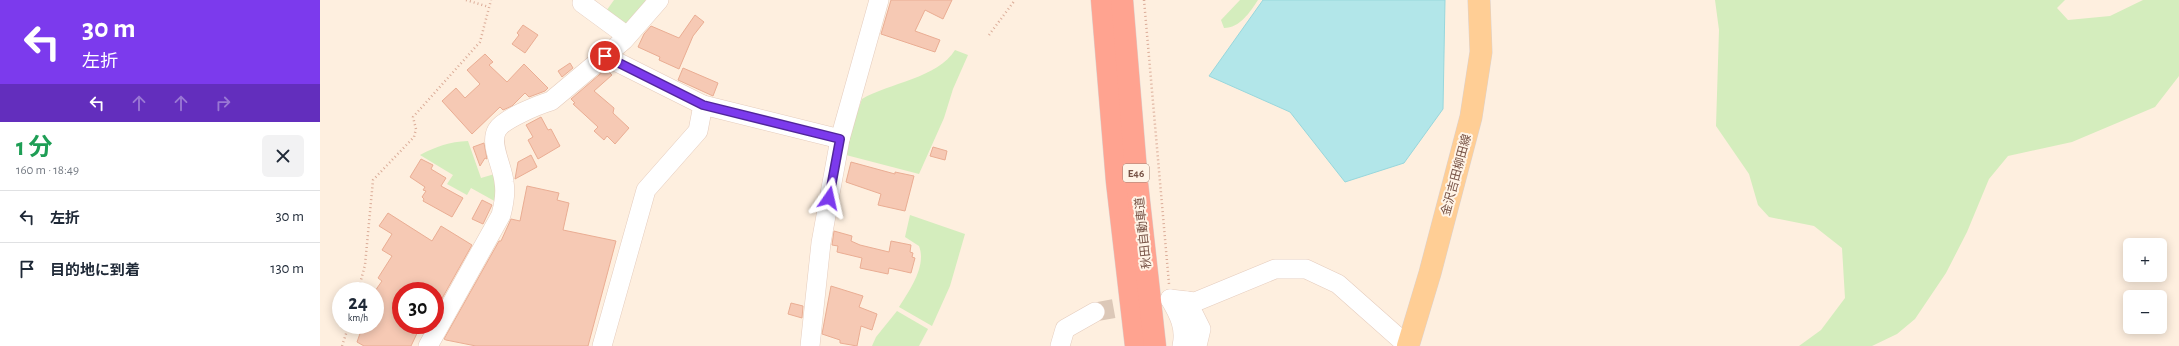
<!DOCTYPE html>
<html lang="ja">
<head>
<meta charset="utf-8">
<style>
  :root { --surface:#fff; --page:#f2f2f3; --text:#1f2937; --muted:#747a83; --line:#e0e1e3 }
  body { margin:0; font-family:"Alegreya Sans","Noto Sans JP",sans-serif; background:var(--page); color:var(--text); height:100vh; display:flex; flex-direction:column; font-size:15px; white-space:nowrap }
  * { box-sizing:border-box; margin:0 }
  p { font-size:13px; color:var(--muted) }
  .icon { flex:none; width:22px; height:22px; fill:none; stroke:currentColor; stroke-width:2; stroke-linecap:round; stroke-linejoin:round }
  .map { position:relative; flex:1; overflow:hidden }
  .sheet { display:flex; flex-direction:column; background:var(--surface); width:320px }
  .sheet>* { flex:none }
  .hud { background:#7c3aed; color:#fff; overflow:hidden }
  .buttons { position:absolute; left:1803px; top:238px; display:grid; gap:8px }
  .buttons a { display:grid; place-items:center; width:44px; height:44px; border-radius:6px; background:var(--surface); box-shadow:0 2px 10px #0003; font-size:20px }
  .speed { position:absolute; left:12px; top:282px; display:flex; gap:8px; font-size:20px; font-weight:700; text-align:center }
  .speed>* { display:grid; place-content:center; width:52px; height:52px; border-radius:50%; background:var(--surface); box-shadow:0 2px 10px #0003; line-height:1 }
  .speed small { font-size:10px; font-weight:400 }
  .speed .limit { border:6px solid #d22; background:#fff; color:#111 }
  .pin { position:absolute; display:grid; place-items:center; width:34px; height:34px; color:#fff; margin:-17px; border:2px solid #fff; border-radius:50%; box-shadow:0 1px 4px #0007 }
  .me { position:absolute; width:44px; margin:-22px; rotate:11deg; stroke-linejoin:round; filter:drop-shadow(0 0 3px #0008) }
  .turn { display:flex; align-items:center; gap:14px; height:84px; padding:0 16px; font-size:18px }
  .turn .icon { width:52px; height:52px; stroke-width:2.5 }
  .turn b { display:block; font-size:28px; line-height:34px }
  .lanes { display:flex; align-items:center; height:38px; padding:0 16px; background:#0003; justify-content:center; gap:20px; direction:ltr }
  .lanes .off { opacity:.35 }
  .round { display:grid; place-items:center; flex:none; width:42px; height:42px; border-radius:6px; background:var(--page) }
  .head { display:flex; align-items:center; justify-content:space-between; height:68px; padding:0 16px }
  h1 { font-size:24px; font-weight:700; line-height:30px; color:#1e9e55 }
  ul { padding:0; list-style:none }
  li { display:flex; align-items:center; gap:12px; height:52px; padding:0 16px; border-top:1px solid var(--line) }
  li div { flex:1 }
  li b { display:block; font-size:15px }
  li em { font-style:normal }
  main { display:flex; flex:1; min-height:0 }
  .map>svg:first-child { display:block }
  .green { fill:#d4edbd }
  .water { fill:#b2e6e9; stroke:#98d7dc }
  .building { fill:#f6c9b4; stroke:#eaad93 }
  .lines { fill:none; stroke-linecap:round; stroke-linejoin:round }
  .minor-tunnel { stroke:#dcc8b8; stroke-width:19; stroke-dasharray:19 10; stroke-linecap:butt }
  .minor-casing { stroke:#e5ccbd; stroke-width:20 }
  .major-casing { stroke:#dcd2cf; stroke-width:23 }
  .highway-casing { stroke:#dcd2cf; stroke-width:23 }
  .path { stroke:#dbac98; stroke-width:2.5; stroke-dasharray:1 3; stroke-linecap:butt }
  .minor { stroke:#fff; stroke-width:19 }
  .major { stroke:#ffce95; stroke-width:22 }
  .highway { stroke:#ffa390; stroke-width:22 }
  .route-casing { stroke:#51269a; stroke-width:10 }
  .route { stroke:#7c3aed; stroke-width:7 }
  .labels { text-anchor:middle; stroke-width:4; stroke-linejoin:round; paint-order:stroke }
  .shield { fill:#fff4e7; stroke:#a08376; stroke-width:1 }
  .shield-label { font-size:11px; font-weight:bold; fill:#775245 }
  .street-label { font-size:12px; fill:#775245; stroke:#fff4e7 }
</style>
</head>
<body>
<main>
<section class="sheet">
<div class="hud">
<div class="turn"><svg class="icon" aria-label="left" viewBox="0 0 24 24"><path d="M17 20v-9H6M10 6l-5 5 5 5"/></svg><div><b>30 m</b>左折</div></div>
<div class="lanes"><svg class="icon" aria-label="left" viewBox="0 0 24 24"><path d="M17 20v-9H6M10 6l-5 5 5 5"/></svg><svg class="icon off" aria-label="ahead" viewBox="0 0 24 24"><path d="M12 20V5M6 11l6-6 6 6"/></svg><svg class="icon off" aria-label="ahead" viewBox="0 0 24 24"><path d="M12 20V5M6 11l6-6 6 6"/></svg><svg class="icon off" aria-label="right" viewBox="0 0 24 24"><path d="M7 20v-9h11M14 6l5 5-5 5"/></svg></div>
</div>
<div class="head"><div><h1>1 分</h1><p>160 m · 18:49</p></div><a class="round"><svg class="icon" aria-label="close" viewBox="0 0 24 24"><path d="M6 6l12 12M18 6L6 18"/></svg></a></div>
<ul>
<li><svg class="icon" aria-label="left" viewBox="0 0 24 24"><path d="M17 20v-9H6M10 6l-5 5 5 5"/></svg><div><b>左折</b></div><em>30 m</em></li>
<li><svg class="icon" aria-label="arrive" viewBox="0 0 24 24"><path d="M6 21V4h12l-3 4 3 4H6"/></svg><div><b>目的地に到着</b></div><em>130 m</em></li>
</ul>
</section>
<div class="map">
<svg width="1859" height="346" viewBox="0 0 1859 346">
  <rect width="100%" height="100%" fill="#feefdf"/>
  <!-- green -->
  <g class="green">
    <polygon points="294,0 325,0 326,3 306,31 284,14"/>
    <path d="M920,0H938C930,12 920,28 904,28L901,20Z"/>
    <polygon points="1395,0 1745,0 1737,8 1748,20 1790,16 1823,0 1859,0 1859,76 1835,107 1752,142 1688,156 1669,179 1647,232 1626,273 1595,319 1577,334 1552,346 1479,346 1501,330 1525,298 1522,248 1494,226 1449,217 1438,205 1429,174 1396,126 1399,30"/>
    <path d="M635,50L648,55L633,89L624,118L599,174L526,155L533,125L542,99C569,83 618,78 635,50Z"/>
    <path d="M148,141L161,178L178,173V203L151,188L147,195L127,184L133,175L100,155C117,146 129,142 148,141Z"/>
    <path d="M590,215L645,234L630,286L612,326L579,307C589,291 607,266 599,246L585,237Z"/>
    <polygon points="577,311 608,329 599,346 552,346 556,337"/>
  </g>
  <!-- water -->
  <polygon class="water" points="943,0 1125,0 1123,109 1084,163 1025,182 970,112 889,76"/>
  <!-- building -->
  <g class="building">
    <polygon points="571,0 632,0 623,19 605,10 595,31 620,40 615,52 561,34"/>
    <polygon points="375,15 384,22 373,36 359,69 339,60 340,57 318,47 324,34 331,26 359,38"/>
    <polygon points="203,25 218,35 205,53 192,44 199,35 197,33"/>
    <polygon points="165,54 173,62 169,65 187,82 204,64 228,88 225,91 209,97 205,93 192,106 183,110 180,107 152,134 122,101 136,88 145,98 160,84 147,70"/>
    <polygon points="250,63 253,68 242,77 238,71"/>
    <polygon points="363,68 398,83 393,96 358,80"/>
    <polygon points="286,69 292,75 274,91 294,108 293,113 309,128 295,144 287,136 284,140 274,131 278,127 253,104 255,103 251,99"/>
    <polygon points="221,117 228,130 231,129 240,146 218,159 208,140 213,137 206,125"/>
    <polygon points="164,143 167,159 165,158 160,166 153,147"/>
    <polygon points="613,147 627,151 625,160 610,156"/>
    <polygon points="211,155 217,167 195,179 198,162"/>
    <polygon points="101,159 113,165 111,169 126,178 121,186 143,198 132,217 103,201 104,199 102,197 106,191 103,190 105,187 90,177"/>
    <polygon points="531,162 575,174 575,172 594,176 585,211 558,205 561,194 526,182"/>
    <polygon points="207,186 239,193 237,200 249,203 243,230 296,241 268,346 156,346 126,340 124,339 179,241 181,241 191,219 200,221"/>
    <polygon points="162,200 172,205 163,224 152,219"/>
    <polygon points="68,213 112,241 121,226 152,245 115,311 115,291 81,291 81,325 101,325 91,346 44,346 37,342 43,325 55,325 55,291 62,281 58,278 72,256 62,250 72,234 59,226"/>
    <polygon points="514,231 532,236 531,241 540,245 569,252 571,241 591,245 590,252 593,253 592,257 595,258 591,273 569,268 568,274 540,268 542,258 517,252 518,246 512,245"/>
    <polygon points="511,286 543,296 539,307 557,314 552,330 541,326 537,346 520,343 520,340 502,334"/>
    <polygon points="471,303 483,306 482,318 468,314"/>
  </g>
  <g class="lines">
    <!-- minor-tunnel -->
    <polyline class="minor-tunnel" points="775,312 825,303"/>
    <!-- minor casing -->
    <g class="minor-casing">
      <g id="minor">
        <polyline points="262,3 307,36"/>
        <polyline points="285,56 383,105"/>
        <polyline points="850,299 875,302 955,269 986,269 1018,284 1088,346"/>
        <path d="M850,299C859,314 866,328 862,346"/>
        <polyline points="867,301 881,329 877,346"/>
        <path d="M108,346L181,215C184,204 186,193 184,182C183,167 169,144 177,130C183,119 218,105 231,101L304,40L339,0"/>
        <polyline points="282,346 326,190 378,131 383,105 520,139"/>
        <polyline points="490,346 501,243 520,139 559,0"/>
        <polyline points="740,346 745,329 775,312"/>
      </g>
    </g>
    <!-- major casing -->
    <g class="major-casing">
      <polyline id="major" points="1088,346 1110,273 1151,117 1161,52 1159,0"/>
    </g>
    <!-- highway casing -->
    <g class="highway-casing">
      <g id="highway">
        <polyline points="782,0 797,182 816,346"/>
        <polyline points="802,0 817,183 835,346"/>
      </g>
    </g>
    <!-- path -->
    <g class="path">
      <polyline points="146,0 169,7"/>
      <polyline points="824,0 849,284"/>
      <polyline points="669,35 695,0"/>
      <polyline points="38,291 45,265 53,180 94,137 96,129 93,117 160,42 171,0"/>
      <polyline points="22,346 29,325"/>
    </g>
    <!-- minor -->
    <use href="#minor" class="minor"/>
    <!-- major -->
    <use href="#major" class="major"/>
    <!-- highway -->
    <use href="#highway" class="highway"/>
  </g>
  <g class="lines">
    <!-- route casing -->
    <g class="route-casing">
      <polyline id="route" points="285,56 383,105 520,139 509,198"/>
    </g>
    <!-- route -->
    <use href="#route" class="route"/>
  </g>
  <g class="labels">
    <!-- shield labels -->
    <rect class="shield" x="803" y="164" width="26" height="18" rx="3"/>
    <g class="shield-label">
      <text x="816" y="177">E46</text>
    </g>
    <!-- street labels -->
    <g class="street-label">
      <text transform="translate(1136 175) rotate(-75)" y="4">金沢吉田柳田線</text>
      <text transform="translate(823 233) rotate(-96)" y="4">秋田自動車道</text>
    </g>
  </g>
</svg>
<div class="buttons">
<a>+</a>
<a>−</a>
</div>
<div class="speed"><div>24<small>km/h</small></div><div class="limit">30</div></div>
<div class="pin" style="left:285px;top:56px;background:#d93025"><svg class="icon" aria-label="arrive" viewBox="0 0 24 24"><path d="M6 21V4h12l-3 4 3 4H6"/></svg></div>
<svg class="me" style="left:509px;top:198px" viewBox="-20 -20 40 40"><path d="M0-17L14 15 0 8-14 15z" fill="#7c3aed" stroke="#fff" stroke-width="4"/></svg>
</div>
</main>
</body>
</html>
